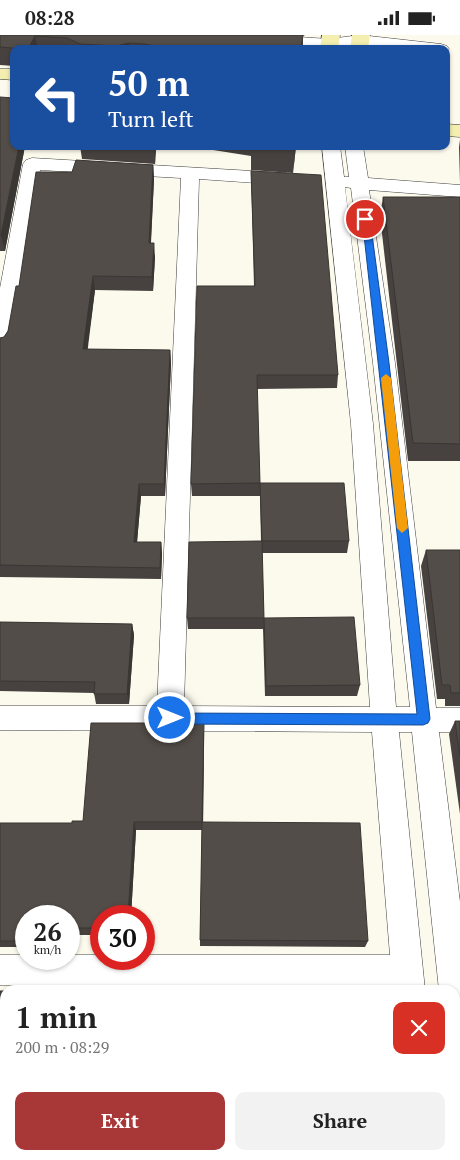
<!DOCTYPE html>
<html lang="en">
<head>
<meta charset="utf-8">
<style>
  :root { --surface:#fff; --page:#f2f2f2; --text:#222; --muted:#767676; --accent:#a83737 }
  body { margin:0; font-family:"PT Serif",serif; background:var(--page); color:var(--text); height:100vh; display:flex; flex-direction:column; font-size:19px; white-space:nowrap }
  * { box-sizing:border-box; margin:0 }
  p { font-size:16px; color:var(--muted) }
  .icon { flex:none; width:28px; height:28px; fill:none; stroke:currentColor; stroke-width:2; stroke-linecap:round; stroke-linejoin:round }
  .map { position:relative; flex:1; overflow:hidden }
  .details { position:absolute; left:0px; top:950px; width:460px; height:175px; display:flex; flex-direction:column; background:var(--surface); border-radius:15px 15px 0 0; box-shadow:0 1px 4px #0004 }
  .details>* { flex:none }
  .guide { position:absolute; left:10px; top:10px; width:440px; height:105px; border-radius:10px; box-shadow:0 1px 4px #0004; background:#1a4fa0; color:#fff; overflow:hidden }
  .speed { position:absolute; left:15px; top:870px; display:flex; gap:10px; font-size:25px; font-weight:700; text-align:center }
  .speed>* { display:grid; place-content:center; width:65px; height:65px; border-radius:50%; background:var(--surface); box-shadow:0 1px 4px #0004; line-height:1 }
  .speed small { font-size:12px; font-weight:400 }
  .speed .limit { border:8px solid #d22; background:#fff; color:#111 }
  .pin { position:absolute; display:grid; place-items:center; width:42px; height:42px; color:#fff; margin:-21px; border:2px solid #fff; border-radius:50%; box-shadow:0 1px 5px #0007 }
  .me { position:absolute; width:55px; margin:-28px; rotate:90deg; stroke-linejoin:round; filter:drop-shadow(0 0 4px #0008) }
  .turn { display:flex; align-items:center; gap:18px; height:105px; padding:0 15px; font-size:22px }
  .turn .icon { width:65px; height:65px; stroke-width:2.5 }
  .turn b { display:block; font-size:35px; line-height:42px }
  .round { display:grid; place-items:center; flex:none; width:52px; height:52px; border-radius:10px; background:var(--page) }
  .head { display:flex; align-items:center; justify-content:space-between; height:85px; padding:0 15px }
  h1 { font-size:30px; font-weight:700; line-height:38px }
  .cta { display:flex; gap:10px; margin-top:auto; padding:10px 15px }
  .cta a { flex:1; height:58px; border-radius:10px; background:var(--accent); color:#fff; font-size:20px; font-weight:700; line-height:58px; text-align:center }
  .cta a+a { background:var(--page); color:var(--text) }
  .status { display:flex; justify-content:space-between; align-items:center; height:35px; padding:0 25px; background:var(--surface); direction:ltr }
  .status svg { height:14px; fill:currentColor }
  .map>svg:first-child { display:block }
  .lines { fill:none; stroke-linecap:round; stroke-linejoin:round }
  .street-casing { stroke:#3e3e3e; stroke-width:1 }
  .secondary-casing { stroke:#2d2d2d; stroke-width:1 }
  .street { fill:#fff; fill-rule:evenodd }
  .secondary { fill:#f4efb0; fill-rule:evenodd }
  .wall { fill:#47423f }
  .shaded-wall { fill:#3a3633 }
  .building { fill:#534d49; stroke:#3a3633 }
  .route { fill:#1a73e8; stroke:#114b97 }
  .slow { fill:#f59e0b }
</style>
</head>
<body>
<div class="status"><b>08:28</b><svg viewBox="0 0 49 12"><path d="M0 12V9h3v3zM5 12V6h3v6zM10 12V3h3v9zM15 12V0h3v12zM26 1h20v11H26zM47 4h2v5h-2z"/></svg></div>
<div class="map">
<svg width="460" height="1125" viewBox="0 0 460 1125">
  <rect width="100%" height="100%" fill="#fcfaed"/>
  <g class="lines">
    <!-- street casing -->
    <g class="street-casing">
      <g id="street">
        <polygon points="268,0 329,4 360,0 441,9 447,11 449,14 446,18 446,14 395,14 360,10 328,14 262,8 260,5 262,2"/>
        <path d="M322,111H340L344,142H349L345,111H363L368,143L460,150V162L369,155L395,328L436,673H460V697H439L460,867V1014L455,1012V955H439L412,697H399L425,955H393V950H0V920H26V924H69V920H101V924H144V920H390L372,697L0,695V671H157L181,143L40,135L10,309L7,314L0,316V253L23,129L26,125L32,123L286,138L292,140L295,144L292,148L286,150L199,144L184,671L370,672L351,389ZM345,152L351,153L373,328L410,672H396L373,389Z"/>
        <rect x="110" y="1120" width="34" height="5"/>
        <polygon points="407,1120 441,1120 442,1125 408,1125"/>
      </g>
    </g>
    <!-- secondary casing -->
    <g class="secondary-casing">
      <g id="secondary">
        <polygon points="322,0 340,0 338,14 320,14"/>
        <polygon points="352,0 370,0 368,14 350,14"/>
        <polygon points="0,34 14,34 14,45 0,44"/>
        <polygon points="446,89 460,90 460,102 446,101"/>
      </g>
    </g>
    <!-- street -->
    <use href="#street" class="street"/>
    <!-- secondary -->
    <use href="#secondary" class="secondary"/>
  </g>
  <!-- wall -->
  <g class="wall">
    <polygon points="0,0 305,0 303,1 303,14 14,14 14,31 0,30"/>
    <polygon points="0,62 14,111 25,111 5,216 0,216"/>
    <polygon points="460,105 460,148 459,112"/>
    <polygon points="80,111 156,111 155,129 82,124"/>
    <polygon points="188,111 296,111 293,138 251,135 251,121"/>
    <polygon points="153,130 154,144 151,208 155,222 153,256 95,255 87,314 170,315 171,329 165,461 141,461 137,507 161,507 162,519 161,544 0,542 0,303 4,302 8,296 19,251 72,137"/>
    <polygon points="251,136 338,340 337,353 257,354 260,448 349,506 347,518 262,518 264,583 360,650 357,661 265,661 263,594 188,594 187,583 261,506 260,461 192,461 191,449 254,251"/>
    <polygon points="383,162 460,162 460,426 408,426 380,181"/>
    <polygon points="426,515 460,515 460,671 445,671 445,664 437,664 421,531"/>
    <polygon points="0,587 132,589 134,600 129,669 96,669 94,658 0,656"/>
    <polygon points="455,686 460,686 460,779 449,699"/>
    <polygon points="204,698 203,787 368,906 365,912 200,911 200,905 202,795 136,795 131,881 101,881 101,900 69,900 69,881 26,881 26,912 0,912 0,788 72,788 83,786"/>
    <rect x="0" y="956" width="5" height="96"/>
  </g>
  <!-- shaded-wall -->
  <g class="shaded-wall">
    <polygon points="35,1 38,14 28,14"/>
    <polygon points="129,8 130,14 116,14 116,11"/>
    <polygon points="19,111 25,111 5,216 1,200"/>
    <polygon points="154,111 156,111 155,129"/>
    <polygon points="295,111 296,111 293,138"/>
    <polygon points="153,130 154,144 150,222 149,208"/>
    <polygon points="154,208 155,222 153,256 152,242"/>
    <polygon points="93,241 95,255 86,328 83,314"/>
    <polygon points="170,315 171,329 165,461 164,449"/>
    <polygon points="139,449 141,461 136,519 134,507"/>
    <polygon points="161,507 162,519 161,544 160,533"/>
    <polygon points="132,589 134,600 129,669 127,659"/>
    <polygon points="204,688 204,698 203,796 202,787"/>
    <polygon points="134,787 136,795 131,881 128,881"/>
  </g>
  <!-- building -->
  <g class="building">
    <polygon points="0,0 303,0 301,14 171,14 144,9 129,8 116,11 80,9 67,3 35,1 28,14 23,14 0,12"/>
    <polygon points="0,62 14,63 14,111 19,111 1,200 0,200"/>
    <polygon points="251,111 295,111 295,114"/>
    <polygon points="76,125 153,130 149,208 154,208 152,242 93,241 83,314 170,315 164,449 139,449 134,507 161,507 160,533 0,530 0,303 4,302 8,296 16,251 19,251 36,137 72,137"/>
    <polygon points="251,136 321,140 338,340 257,340 260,448 191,449 197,251 255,251"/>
    <polygon points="383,162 460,162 460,409 413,408"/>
    <polygon points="260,448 344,448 349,506 262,506"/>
    <polygon points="262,506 264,583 187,583 189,507"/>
    <polygon points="426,515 460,515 460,658 451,658 450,650 442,650"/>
    <polygon points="354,582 360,650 266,651 264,583"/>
    <polygon points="0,587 132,589 127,659 94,659 95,647 0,646"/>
    <polygon points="455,686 460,686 460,721"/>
    <polygon points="91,688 204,688 202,787 134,787 128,881 101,881 101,893 69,893 69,881 26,881 26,906 0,906 0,788 72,788 72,786 83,786"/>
    <polygon points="202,787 360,788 368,906 200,905"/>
    <rect x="0" y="956" width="5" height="93"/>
    <rect x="152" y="1120" width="102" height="5"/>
  </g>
  <!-- route -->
  <polygon class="route" points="362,182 365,182 370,184 389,328 430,684 428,688 423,690 170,689 165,687 163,683 165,679 170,678 417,679"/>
  <!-- slow -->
  <polygon class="slow" points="386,339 391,343 408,493 402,498 397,493 381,343"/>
</svg>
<div class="speed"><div>26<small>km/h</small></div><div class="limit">30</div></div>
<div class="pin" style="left:365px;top:184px;background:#d93025"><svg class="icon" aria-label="arrive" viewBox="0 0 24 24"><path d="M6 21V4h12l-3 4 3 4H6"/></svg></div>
<svg class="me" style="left:170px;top:683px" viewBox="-20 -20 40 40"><circle r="17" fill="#1a73e8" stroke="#fff" stroke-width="3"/><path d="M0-11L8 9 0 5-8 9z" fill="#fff"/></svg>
<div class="guide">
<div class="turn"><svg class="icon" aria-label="left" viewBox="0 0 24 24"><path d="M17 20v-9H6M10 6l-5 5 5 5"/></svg><div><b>50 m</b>Turn left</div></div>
</div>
<section class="details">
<div class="head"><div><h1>1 min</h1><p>200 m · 08:29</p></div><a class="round" style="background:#d93025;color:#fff"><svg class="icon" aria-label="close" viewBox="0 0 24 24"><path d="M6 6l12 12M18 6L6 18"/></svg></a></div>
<div class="cta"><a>Exit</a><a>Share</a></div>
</section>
</div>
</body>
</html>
